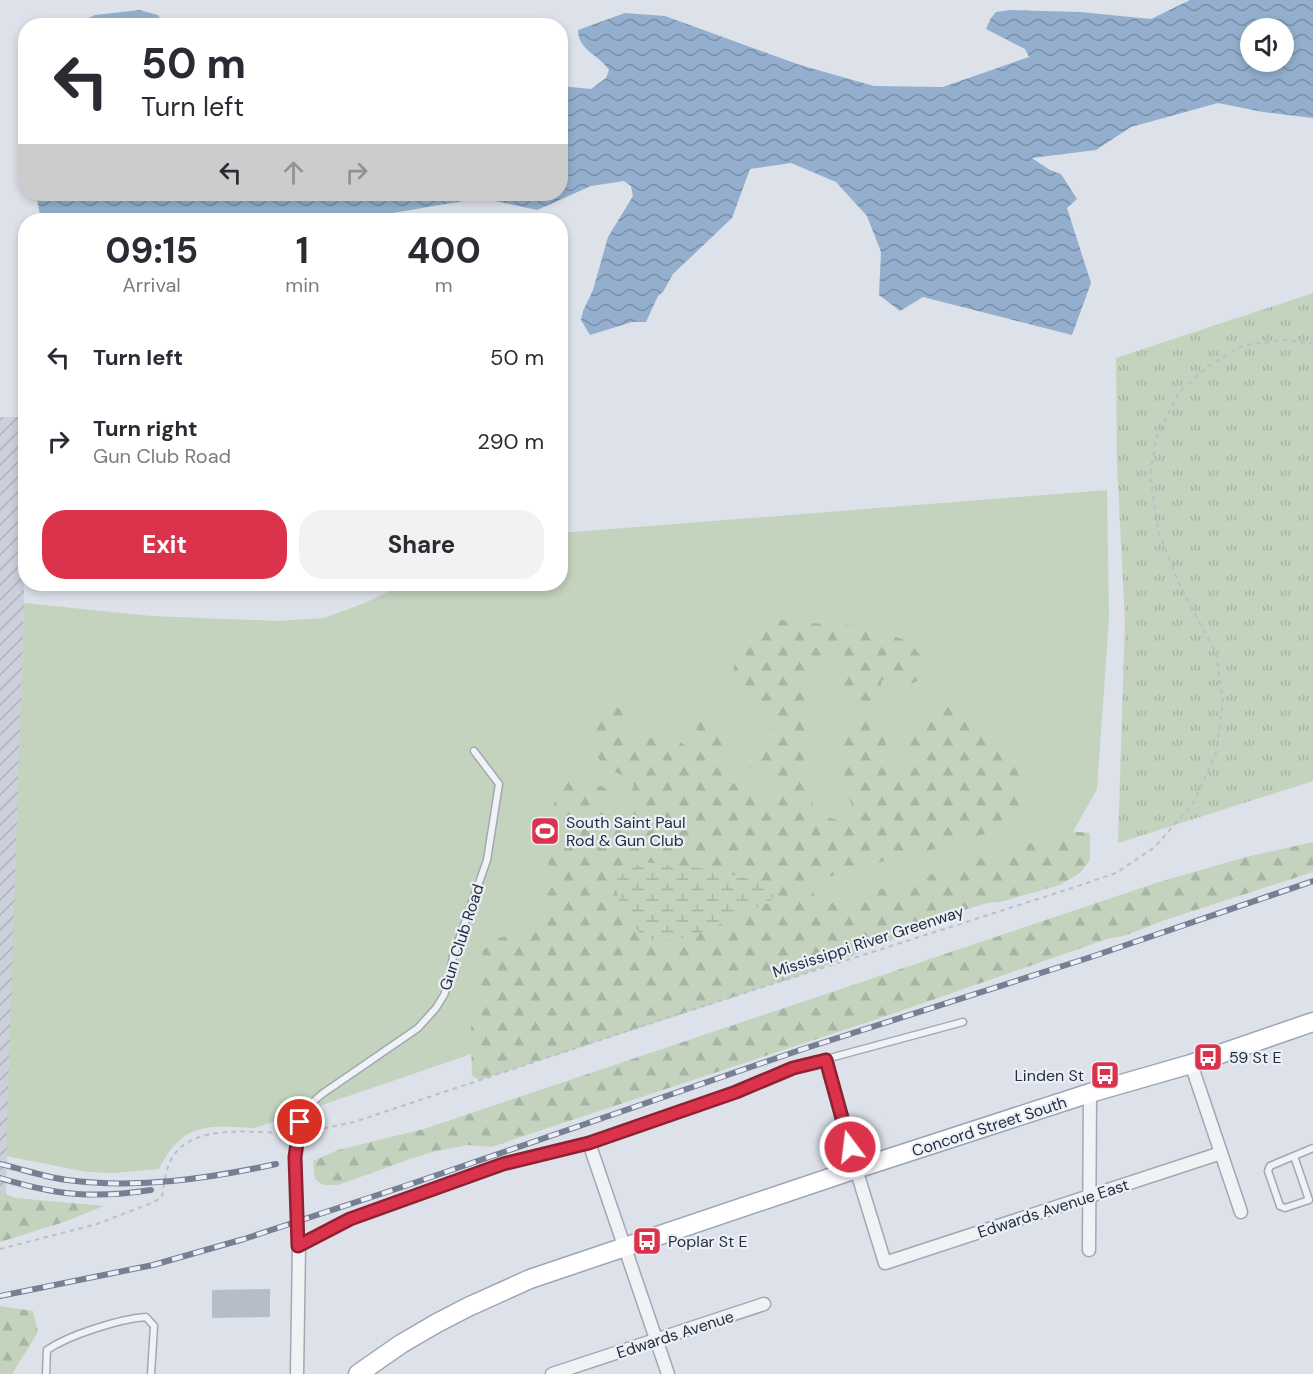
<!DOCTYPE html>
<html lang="en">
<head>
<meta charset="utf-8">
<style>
  :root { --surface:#fff; --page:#f2f2f3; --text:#2b2b33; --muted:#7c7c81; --accent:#dc334c }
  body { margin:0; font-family:"DM Sans",sans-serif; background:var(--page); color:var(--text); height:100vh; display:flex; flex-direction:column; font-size:22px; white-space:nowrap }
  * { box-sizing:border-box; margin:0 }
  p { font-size:20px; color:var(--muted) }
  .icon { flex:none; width:33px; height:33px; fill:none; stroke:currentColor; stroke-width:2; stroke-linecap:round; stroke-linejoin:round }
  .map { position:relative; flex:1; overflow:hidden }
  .side { position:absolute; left:18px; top:213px; width:550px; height:378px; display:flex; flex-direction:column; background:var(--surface); border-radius:24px; box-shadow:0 3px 9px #0003 }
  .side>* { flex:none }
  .top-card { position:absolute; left:18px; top:18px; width:550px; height:183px; border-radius:24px; box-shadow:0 3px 9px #0003; background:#fff; color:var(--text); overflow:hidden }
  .controls { position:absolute; left:1240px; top:18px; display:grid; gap:12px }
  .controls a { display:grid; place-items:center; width:54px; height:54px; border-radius:50%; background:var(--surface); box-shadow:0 3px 9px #0003; font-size:30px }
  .pin { position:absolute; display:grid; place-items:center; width:51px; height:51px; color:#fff; margin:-26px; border:3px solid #fff; border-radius:50%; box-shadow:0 2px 6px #0007 }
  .me { position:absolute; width:66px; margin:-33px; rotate:345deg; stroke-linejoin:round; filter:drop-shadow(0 0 4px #0008) }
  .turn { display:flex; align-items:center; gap:21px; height:126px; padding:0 24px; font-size:27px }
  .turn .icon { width:78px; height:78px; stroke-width:2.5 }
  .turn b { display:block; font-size:42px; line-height:51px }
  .lanes { display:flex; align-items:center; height:57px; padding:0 24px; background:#0003; justify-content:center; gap:30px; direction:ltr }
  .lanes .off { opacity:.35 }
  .eta { display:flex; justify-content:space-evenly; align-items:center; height:102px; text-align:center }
  .eta b { font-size:36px; font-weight:700; line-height:42px }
  .action { display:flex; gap:12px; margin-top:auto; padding:12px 24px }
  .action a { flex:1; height:69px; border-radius:24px; background:var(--accent); color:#fff; font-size:24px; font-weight:700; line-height:69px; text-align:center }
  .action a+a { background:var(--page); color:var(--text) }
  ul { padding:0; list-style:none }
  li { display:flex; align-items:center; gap:18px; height:84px; padding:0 24px }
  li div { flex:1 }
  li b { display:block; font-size:22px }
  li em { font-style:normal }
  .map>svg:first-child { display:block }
  .industrial { fill:url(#industrial-furrows) }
  .grass { fill:#c3d3bd }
  .forest { fill:url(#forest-firs) }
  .wetland { fill:url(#wetland-marsh) }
  .park { fill:url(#park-tufts) }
  .water { fill:url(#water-waves); fill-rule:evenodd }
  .building { fill:#b6bdc9 }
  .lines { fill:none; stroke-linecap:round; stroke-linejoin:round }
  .lane-casing { stroke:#a2a8b3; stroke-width:9 }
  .street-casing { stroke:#a2a8b3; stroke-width:15 }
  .primary-casing { stroke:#9ba5b5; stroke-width:21 }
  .path { stroke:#bbbfc7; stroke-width:2; stroke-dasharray:4.5 4.5; stroke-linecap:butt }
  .lane { stroke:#f0f2f6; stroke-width:6 }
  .street { stroke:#f0f2f6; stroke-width:12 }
  .primary { stroke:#fff; stroke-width:18 }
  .rail-casing { stroke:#758094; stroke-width:6 }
  .rail { stroke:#ecf0f6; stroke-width:4; stroke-dasharray:11; stroke-linecap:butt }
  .route-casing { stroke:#8f2131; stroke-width:15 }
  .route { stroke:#dc334c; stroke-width:10 }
  .labels { text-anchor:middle; stroke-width:4.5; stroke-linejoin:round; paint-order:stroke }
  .poi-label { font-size:16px; fill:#252f41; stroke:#ecf0f6; text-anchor:start }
  .street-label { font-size:16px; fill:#252f41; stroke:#ecf0f6 }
</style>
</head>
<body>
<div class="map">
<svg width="1313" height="1374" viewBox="0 0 1313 1374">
  <defs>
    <pattern id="industrial-furrows" width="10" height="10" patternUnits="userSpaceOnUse" patternTransform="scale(1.5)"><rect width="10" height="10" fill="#cbd0db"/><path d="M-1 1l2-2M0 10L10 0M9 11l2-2" fill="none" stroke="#aeb3bd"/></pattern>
    <pattern id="forest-firs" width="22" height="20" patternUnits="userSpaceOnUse" patternTransform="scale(1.5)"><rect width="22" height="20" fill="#c3d3bd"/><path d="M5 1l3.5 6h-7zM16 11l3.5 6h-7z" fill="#a7b5a4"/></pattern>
    <pattern id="wetland-marsh" width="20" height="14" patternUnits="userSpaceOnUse" patternTransform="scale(1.5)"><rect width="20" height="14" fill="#c3d3bd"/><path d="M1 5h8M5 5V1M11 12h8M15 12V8" fill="none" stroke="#a7b5a4"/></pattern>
    <pattern id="park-tufts" width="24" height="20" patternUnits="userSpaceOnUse" patternTransform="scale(1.5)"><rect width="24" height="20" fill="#c3d3bd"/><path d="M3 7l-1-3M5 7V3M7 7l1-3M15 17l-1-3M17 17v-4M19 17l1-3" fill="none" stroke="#a7b5a4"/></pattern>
    <pattern id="water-waves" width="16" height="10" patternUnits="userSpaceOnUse" patternTransform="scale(1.5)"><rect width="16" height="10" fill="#93afcd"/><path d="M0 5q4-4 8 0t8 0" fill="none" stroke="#788fa8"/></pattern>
  </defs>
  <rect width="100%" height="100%" fill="#dde1e9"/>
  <!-- industrial -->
  <polygon class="industrial" points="0,417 22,417 24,603 5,1228 0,1228"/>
  <!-- grass -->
  <path class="grass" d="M1107,490L1109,618L1097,789L1062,852L255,1128C208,1126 183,1121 159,1169L114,1173L87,1172L6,1156L24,603L151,616L277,621L324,618L362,604L406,584H561V533Z"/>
  <!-- forest -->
  <g class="forest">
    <path d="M780,619L789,622L864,626L908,641L926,662L924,678L908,685L894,676L881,681L882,696C868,704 857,706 843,697L841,682L847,665L844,657L827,656L813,669L802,751L815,813L837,820L853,810L837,756L842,737L862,721L876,723C888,743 887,748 890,769L907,760L894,737L928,713L964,701L978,726L990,739L1010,748L1025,761C1023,782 1024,802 1021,822L939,848L856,868L817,881L813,892L821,906L929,875L1068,831L1090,833V860L1080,873L1060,885L1000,902L987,903L918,924L890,941L804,974L480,1080L472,1076C472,1054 469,1030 473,1008C476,986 486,977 482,952C492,939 499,934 516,938L549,913L546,889L556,788L565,781L601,786L614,793L613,811L602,830L614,835L634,785L624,776L606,768L590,747L595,733L592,713L597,706L616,705L629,718V732L650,738L669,736L690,748L702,713L724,720C732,736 726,750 719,765L731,782L763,797L776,787L762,774L745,766L750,751L764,743L772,733L766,718L748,702L733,672L741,639L759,630V623Z"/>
    <polygon points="1313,842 1313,872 1165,920 1124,936 1107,939 886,1016 491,1147 468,1145 436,1151 410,1159 338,1185 323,1185 315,1179 313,1161 338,1150 424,1129 1159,882 1246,857"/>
    <polygon points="0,1192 16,1198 104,1206 64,1222 0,1242"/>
    <polygon points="0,1306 33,1311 38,1332 12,1374 0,1374"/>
  </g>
  <!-- wetland -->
  <path class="wetland" d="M643,862L716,870L773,885L776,895L768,903C741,914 675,950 649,939C642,936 633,926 629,919C620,904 617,900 615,881L622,874Z"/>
  <!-- park -->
  <polygon class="park" points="1313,293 1313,781 1118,843 1125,621 1117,466 1116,358"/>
  <!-- water -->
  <g class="water">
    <path d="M1190,0H1313V118L1263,112L1218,103L1131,127L1096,150L1032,158L1050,170L1061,174L1077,199L1067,208L1091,283L1072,335L923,297L900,311L879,295L881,252L867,216L836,182L791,163L750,169L732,218L673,274L663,292L658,296L646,322H632L590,335L581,320L583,311L593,290L608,237L633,196L631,186L624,181L591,186L537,210L481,198L352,220H41L36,194H111L122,199L142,194H561V86L591,89L606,78L609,70C599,55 578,50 578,30L625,13L665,16L800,65L874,86L943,87L1029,57L1025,49L986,29L991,18L996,12L1010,10L1080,12L1151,19ZM1284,28V62H1251V28Z"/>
    <polygon points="140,10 158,15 164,25 74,25 95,15"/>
  </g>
  <!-- building -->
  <polygon class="building" points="270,1289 270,1317 212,1318 212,1290"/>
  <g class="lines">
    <!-- lane casing -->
    <g class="lane-casing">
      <g id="lane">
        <path d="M474,751L499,784L487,860L453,956L449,982L444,995L436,1008L418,1028L322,1094C313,1101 306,1109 301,1120C289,1151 298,1211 299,1246L349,1219L503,1163L589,1143L736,1092L793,1068L963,1022"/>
        <polyline points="1294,1156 1309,1200 1285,1208 1280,1206 1268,1171 1270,1166 1313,1148"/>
        <path d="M46,1374L47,1350C69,1335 119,1319 146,1317L154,1326L151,1374"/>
      </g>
    </g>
    <!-- street casing -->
    <g class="street-casing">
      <g id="street">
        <polyline points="826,1060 856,1169 885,1263 1221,1153"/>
        <polyline points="1191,1064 1241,1212"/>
        <polyline points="589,1143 668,1374"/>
        <polyline points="1089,1250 1090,1093"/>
        <polyline points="297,1374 299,1246"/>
        <polyline points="552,1374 764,1304"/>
      </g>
    </g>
    <!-- primary casing -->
    <g class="primary-casing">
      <polyline id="primary" points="358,1374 401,1344 437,1323 468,1307 530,1279 856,1169 1090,1093 1191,1064 1313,1022"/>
    </g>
    <!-- path -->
    <g class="path">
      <polyline points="306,1132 354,1122 657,1021 1069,889 1116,873 1155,847 1194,802 1216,753 1223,701 1216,653 1180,586 1159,533 1150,476 1156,438 1179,392 1210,365 1244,345 1286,340 1313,344"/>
      <path d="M0,1249L97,1224L154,1202L162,1197C164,1184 166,1167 173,1156C195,1123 254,1133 288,1133"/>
    </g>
    <!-- lane -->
    <use href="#lane" class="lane"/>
    <!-- street -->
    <use href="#street" class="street"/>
    <!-- primary -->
    <use href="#primary" class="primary"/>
    <!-- rail casing -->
    <g class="rail-casing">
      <g id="rail">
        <path d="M0,1164C22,1169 44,1177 67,1180C137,1189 207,1179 276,1164"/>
        <path d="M0,1178C57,1195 91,1199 151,1190"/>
        <polyline points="0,1296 153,1265 244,1239 408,1185 803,1049 1091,957 1313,881"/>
      </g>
    </g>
    <!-- rail -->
    <use href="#rail" class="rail"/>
  </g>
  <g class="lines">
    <!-- route casing -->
    <g class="route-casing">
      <polyline id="route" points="300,1122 295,1157 298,1246 350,1219 503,1164 589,1143 736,1092 793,1068 826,1060 850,1147"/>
    </g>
    <!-- route -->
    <use href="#route" class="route"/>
  </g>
  <!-- icons -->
  <defs>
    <g id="stadium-square" transform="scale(1.5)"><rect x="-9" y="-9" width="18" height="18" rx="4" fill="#dc334c" stroke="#ecf0f6"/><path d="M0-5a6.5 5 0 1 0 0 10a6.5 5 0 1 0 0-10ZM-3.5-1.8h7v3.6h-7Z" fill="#fff"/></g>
    <g id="bus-square" transform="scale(1.5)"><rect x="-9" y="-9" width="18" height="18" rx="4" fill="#dc334c" stroke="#ecf0f6"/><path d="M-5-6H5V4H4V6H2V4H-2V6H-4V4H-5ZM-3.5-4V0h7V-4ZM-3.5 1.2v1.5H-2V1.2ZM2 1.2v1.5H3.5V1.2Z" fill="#fff"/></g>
  </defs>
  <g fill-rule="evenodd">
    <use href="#stadium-square" x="545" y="831"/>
    <use href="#bus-square" x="1208" y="1057"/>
    <use href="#bus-square" x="1105" y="1075"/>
    <use href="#bus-square" x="647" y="1241"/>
  </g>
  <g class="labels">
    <!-- poi labels -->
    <g class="poi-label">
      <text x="566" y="828">South Saint Paul<tspan x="566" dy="18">Rod &amp; Gun Club</tspan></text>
      <text x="1229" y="1063">59 St E</text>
      <text x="1084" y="1081" text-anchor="end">Linden St</text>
      <text x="668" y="1247">Poplar St E</text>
    </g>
    <!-- street labels -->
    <g class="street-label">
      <text transform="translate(461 937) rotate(-72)" y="6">Gun Club Road</text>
      <text transform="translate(868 941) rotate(-18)" y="6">Mississippi River Greenway</text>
      <text transform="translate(989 1126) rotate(-18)" y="6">Concord Street South</text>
      <text transform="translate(1053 1208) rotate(-18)" y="6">Edwards Avenue East</text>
      <text transform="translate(675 1334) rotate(-18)" y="6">Edwards Avenue</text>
    </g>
  </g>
</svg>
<div class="controls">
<a><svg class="icon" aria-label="sound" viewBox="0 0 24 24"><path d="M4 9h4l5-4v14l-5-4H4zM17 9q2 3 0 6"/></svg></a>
</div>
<div class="pin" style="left:300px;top:1122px;background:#d93025"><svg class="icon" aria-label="arrive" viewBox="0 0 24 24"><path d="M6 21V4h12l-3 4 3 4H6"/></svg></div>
<svg class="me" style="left:850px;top:1147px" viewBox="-20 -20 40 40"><circle r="17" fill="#dc334c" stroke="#fff" stroke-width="3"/><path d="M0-11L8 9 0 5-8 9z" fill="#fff"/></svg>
<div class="top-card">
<div class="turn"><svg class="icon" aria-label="left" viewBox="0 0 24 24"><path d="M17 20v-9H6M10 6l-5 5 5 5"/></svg><div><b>50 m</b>Turn left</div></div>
<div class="lanes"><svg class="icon" aria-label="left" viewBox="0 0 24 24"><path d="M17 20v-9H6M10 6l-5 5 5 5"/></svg><svg class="icon off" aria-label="ahead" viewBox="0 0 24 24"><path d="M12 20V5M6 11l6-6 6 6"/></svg><svg class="icon off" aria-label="right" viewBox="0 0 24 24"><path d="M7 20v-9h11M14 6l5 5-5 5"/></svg></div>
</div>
<section class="side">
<div class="eta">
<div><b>09:15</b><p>Arrival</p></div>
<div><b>1</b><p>min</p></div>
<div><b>400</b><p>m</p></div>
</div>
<ul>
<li><svg class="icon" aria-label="left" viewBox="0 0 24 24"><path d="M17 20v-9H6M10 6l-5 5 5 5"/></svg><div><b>Turn left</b></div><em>50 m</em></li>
<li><svg class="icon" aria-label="right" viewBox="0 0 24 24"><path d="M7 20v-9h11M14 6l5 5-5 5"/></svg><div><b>Turn right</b><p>Gun Club Road</p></div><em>290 m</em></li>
</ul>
<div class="action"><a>Exit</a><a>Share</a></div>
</section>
</div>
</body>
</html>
